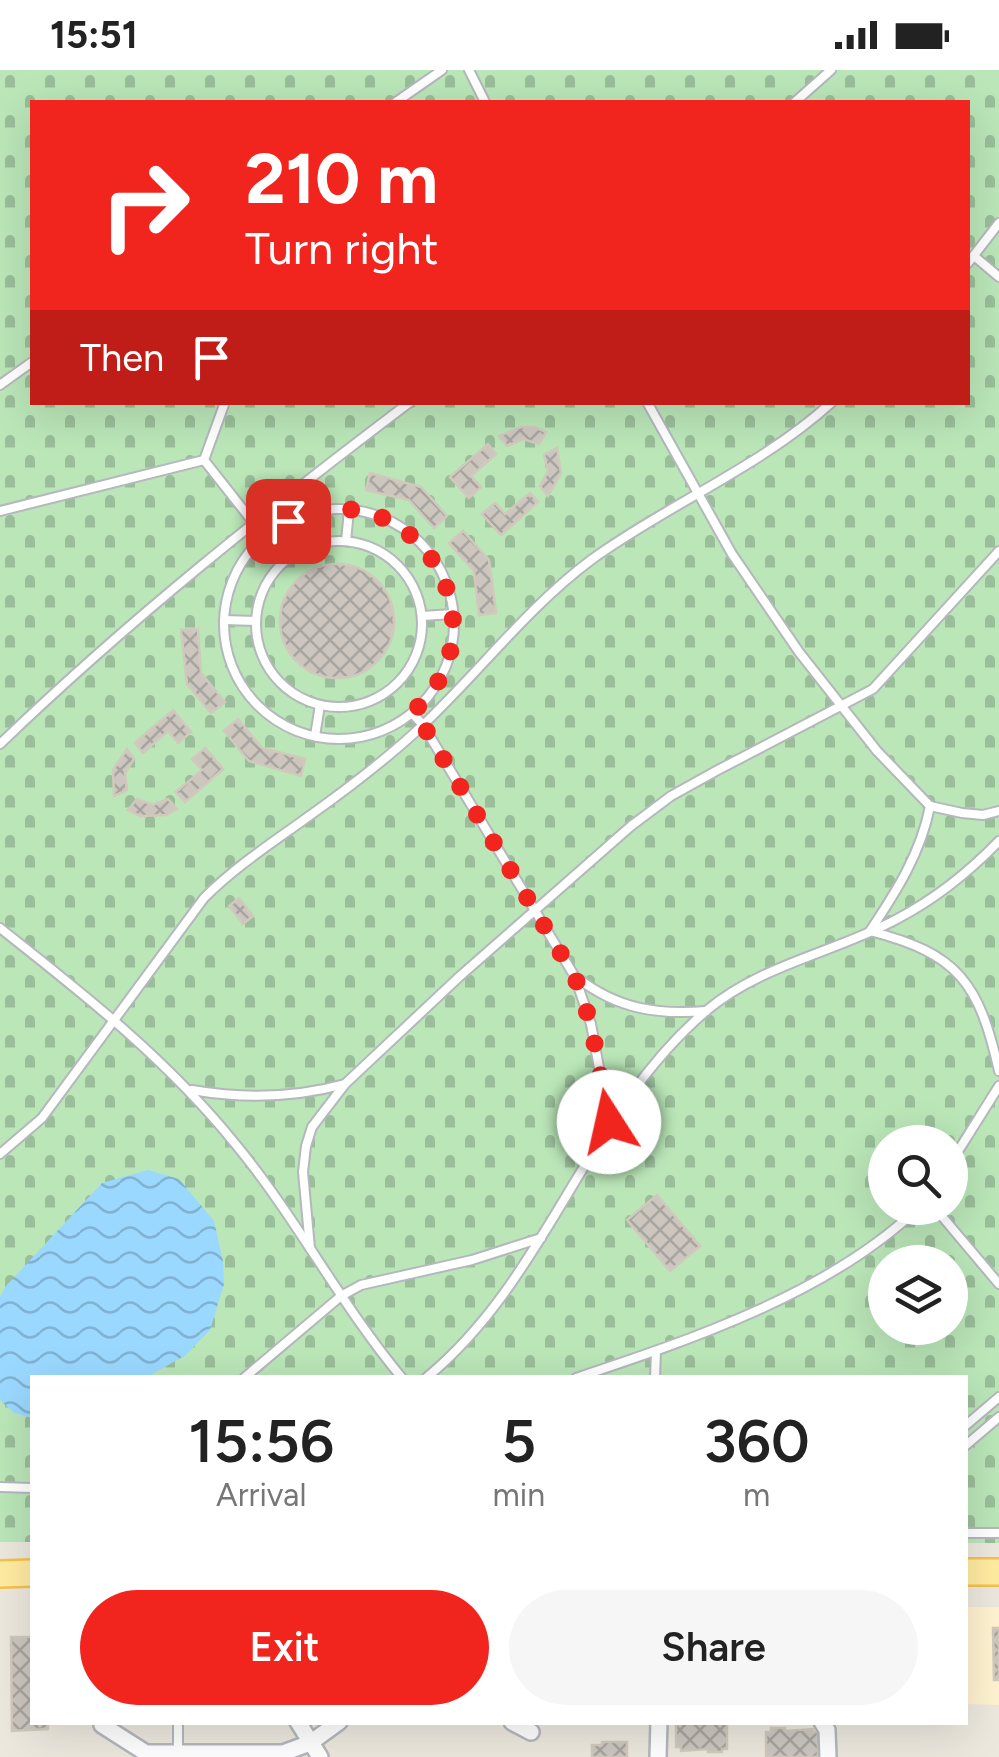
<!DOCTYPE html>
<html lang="en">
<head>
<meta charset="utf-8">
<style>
  :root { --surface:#fff; --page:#f6f6f6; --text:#222; --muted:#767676; --accent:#f1251e }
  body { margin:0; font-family:Figtree,sans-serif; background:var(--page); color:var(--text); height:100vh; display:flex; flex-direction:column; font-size:38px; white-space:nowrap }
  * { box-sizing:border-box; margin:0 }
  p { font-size:32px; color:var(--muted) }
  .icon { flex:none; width:55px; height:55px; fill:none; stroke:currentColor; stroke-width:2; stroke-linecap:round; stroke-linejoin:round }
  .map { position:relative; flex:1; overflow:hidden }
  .side { position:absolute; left:30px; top:1305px; width:938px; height:350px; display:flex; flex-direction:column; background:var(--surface); border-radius:0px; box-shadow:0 10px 40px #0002 }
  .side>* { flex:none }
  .hud { position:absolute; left:30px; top:30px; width:940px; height:305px; border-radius:0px; box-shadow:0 10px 40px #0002; background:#f1251e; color:#fff; overflow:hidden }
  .tools { position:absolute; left:868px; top:1055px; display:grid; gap:20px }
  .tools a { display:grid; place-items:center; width:100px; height:100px; border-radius:50%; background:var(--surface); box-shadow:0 10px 40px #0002; font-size:50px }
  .pin { position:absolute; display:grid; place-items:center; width:85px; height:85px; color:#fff; margin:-42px; border-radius:20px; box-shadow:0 5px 15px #0006 }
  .me { position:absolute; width:110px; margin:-55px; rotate:350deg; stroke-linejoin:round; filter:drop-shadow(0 0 8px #0008) }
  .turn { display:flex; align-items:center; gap:35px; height:210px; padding:0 50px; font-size:45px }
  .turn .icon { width:130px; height:130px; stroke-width:2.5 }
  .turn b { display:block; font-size:70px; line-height:85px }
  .then { display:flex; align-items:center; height:95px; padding:0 50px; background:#0003; gap:20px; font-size:38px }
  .eta { display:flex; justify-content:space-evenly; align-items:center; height:170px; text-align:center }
  .eta b { font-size:60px; font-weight:600; line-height:70px }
  .primary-button { display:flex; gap:20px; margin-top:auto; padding:20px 50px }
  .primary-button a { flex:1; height:115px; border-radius:60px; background:var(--accent); color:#fff; font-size:40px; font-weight:600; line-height:115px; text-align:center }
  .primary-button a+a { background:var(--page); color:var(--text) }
  .status { display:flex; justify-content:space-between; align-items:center; height:70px; padding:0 50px; background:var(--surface); direction:ltr }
  .status svg { height:28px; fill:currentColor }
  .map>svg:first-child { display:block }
  .commercial { fill:#fff2d0 }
  .cemetery { fill:url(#cemetery-stones); fill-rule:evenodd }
  .water { fill:url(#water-waves) }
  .building { fill:url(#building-cross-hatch); stroke:#d1c9bc; stroke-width:2.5 }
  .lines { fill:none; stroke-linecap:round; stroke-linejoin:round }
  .service-casing { stroke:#b4b7bc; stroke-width:12 }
  .minor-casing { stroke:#b4b7bc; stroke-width:20 }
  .primary-casing { stroke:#f8c04b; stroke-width:30 }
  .service { stroke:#fff; stroke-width:8 }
  .minor { stroke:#fff; stroke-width:15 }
  .primary { stroke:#ffeba0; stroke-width:25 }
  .route { stroke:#f1251e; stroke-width:18; stroke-dasharray:0 32.4 }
</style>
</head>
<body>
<div class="status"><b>15:51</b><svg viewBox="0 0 49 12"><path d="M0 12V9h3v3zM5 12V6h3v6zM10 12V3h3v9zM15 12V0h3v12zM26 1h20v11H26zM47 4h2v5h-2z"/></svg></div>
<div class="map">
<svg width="999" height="1687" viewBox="0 0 999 1687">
  <defs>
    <pattern id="cemetery-stones" width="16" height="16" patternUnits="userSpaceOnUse" patternTransform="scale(2.5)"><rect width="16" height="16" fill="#bae6b8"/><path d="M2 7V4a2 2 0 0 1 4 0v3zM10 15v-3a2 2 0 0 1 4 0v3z" fill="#9abe99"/></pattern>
    <pattern id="water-waves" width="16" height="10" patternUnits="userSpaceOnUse" patternTransform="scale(2.5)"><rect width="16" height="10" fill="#9bd8ff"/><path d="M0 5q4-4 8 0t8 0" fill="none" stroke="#81b2d2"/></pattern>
    <pattern id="building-cross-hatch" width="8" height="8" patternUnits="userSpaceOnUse" patternTransform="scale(2.5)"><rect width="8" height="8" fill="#ccc6bf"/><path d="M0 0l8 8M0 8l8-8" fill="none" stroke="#a8a49f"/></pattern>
  </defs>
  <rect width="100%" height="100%" fill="#ece8de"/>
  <!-- commercial -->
  <polygon class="commercial" points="965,1537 999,1537 999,1635 965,1634"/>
  <!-- cemetery -->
  <path class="cemetery" d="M0,0H999V1473H965V1308H32V1472H0ZM32,32H968V332H32ZM885,1072H950V1138H885ZM885,1192H950V1258H885Z"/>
  <!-- water -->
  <polygon class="water" points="148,1100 179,1109 214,1151 223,1191 224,1214 210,1260 186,1285 147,1307 32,1308 32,1348 14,1343 0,1330 0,1227 6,1216 102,1113"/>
  <!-- building -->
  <g class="building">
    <polygon points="521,357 534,357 546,362 539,374 523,369 507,376 499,366"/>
    <polygon points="488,374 496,384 471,406 481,417 469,428 450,407"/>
    <polygon points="557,378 561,403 548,426 540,416 548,401 544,385"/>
    <polygon points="370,403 421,417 447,446 434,458 409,430 366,420"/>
    <polygon points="530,423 538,432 501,465 482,444 495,433 505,444"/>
    <polygon points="463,461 489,490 496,543 479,545 474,501 449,473"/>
    <circle cx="337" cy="551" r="57"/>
    <polygon points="198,559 201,603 225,632 211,643 187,614 181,560"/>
    <polygon points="173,640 191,662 178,673 168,661 143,683 135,673"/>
    <polygon points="238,649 262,678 305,689 301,706 249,691 224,661"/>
    <polygon points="205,678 223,699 185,732 176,722 202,700 192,689"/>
    <polygon points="127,679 134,689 125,703 127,720 114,726 113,700"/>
    <polygon points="137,729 153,735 168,729 177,739 166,745 140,746 128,740"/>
    <polygon points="239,828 253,846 243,854 229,836"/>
    <polygon points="657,1125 700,1176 670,1201 627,1150"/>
    <polygon points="993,1558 999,1558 999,1610 994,1610"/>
    <polygon points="11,1567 32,1567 32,1652 48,1652 48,1659 12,1661"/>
    <polygon points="676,1652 727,1652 727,1679 722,1679 722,1682 708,1682 708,1679 681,1681 681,1677 676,1677"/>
    <polygon points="771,1658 785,1658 785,1661 813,1659 813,1662 818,1662 818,1687 766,1687 766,1662 771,1662"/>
    <polygon points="602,1672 627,1672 627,1687 592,1687 592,1675 602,1675"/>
  </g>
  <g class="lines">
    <!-- service casing -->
    <g class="service-casing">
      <g id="service">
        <polyline points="469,0 485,32"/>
        <polyline points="396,32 442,0"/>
        <polyline points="795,32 831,0"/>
        <polyline points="974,186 999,207"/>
        <polyline points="968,193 999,153"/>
        <polyline points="0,315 32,292"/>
        <polyline points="225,332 204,390 264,466"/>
        <polyline points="647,332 732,484 799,582 877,681 930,736 962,743 983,745 999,741"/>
        <circle cx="339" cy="554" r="115"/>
        <polyline points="0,441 204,390"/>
        <circle cx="339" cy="554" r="83"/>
        <polyline points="346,471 349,440"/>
        <polyline points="422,546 453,544"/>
        <polyline points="224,550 256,551"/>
        <polyline points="412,643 423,655 575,907 591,954 609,1052"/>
        <polyline points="315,666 320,635"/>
        <path d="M0,674C129,550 267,440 410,332"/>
        <path d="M930,736C921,783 896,822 870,861C959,884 979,913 999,1001"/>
        <path d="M0,858C85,925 169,991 237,1076C297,1149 341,1235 402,1308"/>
        <path d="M579,909C618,939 658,945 706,941"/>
        <path d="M192,1020C244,1029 294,1028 345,1014"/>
        <path d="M0,1084L42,1048L204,828C235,797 269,775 305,749C346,720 387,689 423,655C480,601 528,537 591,490C668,434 761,397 832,332"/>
        <polyline points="950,1094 999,1016"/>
        <polyline points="935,1138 999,1214"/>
        <polyline points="310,1178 303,1102 306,1076 312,1057 345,1014 459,907 631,756 671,726 716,701 873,619 999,481"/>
        <polyline points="244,1308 341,1226 361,1215 472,1190 541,1168"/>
        <path d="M426,1308C548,1208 586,1043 706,941C762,894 834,883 897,849C935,829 969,802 999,771"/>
        <path d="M576,1308C690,1270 830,1223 918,1138"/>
        <polyline points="655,1308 656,1281"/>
        <polyline points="965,1356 999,1327"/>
        <polyline points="965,1376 999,1347"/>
        <polyline points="0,1417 32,1418"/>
        <polyline points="965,1463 999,1463"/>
        <polyline points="178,1652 178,1683"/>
      </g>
    </g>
    <!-- minor casing -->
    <g class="minor-casing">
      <g id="minor">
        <polyline points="298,1652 320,1687"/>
        <polyline points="512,1652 531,1662"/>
        <polyline points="822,1652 827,1660 828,1687"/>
        <polyline points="102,1655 146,1683 283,1683 310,1673 339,1652"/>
        <polyline points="658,1687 659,1652"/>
      </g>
    </g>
    <!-- primary casing -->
    <g class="primary-casing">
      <g id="primary">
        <polyline points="965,1502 999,1502"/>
        <polyline points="0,1504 32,1503"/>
      </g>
    </g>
    <!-- service -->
    <use href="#service" class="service"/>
    <!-- minor -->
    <use href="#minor" class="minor"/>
    <!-- primary -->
    <use href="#primary" class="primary"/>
  </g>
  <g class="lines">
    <!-- route -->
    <path class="route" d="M288,451C305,445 322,439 340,439C420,439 476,528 444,600C437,617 425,630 412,643L423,655L575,907L591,954L609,1052"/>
  </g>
</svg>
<div class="tools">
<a><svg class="icon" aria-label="search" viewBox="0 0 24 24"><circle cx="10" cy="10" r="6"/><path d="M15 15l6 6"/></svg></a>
<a><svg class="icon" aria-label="layers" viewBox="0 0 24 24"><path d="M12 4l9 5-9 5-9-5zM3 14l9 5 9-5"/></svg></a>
</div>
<div class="pin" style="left:288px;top:451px;background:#d93025"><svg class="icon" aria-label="arrive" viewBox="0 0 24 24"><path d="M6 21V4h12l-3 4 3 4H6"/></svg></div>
<svg class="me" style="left:609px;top:1052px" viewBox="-20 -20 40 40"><circle r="19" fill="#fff"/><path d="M0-13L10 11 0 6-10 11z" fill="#f1251e"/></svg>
<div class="hud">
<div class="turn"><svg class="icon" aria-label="right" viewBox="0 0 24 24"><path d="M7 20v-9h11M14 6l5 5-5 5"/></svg><div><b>210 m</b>Turn right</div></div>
<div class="then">Then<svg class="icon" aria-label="arrive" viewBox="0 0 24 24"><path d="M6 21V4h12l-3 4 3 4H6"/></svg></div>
</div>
<section class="side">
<div class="eta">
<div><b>15:56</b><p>Arrival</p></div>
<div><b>5</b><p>min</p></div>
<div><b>360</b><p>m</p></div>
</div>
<div class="primary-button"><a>Exit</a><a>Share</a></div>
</section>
</div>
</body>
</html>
